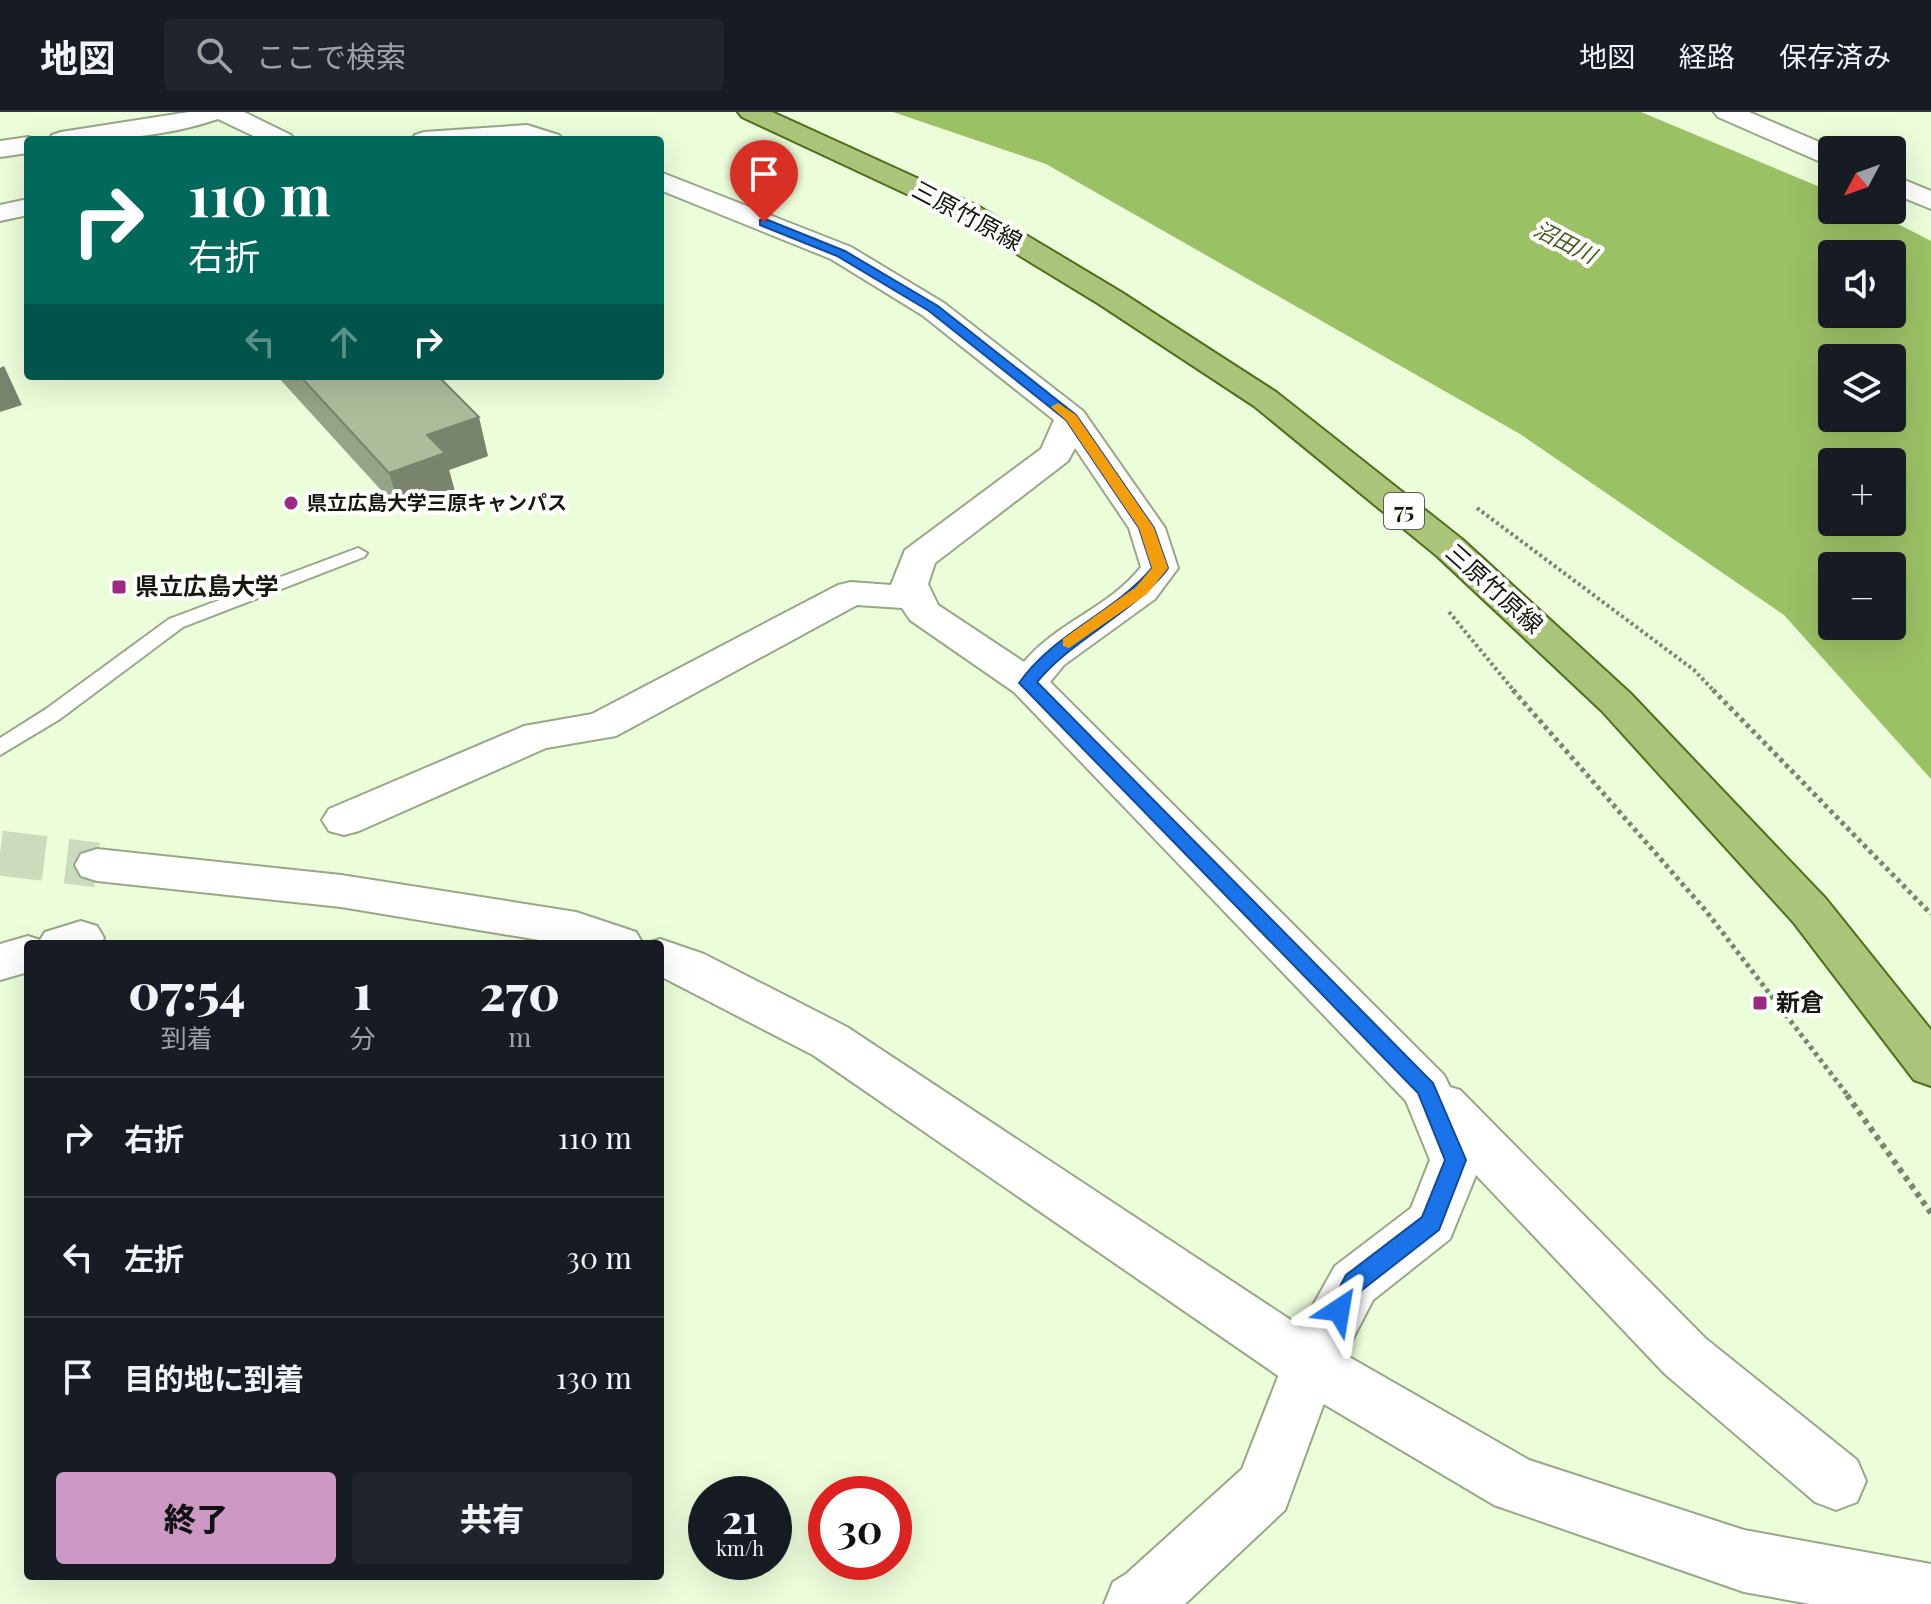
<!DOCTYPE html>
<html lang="ja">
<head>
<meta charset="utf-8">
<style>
  :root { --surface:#171b24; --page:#20242c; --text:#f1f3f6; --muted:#9ea1a6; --line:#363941; --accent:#cb99c3 }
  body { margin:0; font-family:"Playfair Display","Noto Sans JP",serif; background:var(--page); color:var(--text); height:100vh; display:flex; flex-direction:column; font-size:30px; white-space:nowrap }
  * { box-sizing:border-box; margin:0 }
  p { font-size:26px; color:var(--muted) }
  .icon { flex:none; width:44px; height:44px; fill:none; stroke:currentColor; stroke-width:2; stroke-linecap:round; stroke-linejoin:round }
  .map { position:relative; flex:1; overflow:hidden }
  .panel { position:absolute; left:24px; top:828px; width:640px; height:640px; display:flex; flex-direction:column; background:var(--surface); border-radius:8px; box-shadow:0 8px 32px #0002 }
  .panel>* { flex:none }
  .hud { position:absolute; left:24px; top:24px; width:640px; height:244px; border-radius:8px; box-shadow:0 8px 32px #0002; background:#00695c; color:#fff; overflow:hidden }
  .needle { width:52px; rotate:229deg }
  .fabs { position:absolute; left:1818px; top:24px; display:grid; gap:16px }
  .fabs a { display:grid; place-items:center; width:88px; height:88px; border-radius:8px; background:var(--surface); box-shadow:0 8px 32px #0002; font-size:40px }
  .speed { position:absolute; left:688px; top:1364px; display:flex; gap:16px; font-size:40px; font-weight:700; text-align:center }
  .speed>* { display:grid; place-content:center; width:104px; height:104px; border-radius:50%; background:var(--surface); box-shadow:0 8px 32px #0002; line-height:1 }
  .speed small { font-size:20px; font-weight:400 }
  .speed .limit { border:12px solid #d22; background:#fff; color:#111 }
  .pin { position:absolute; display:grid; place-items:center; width:68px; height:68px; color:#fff; margin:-82px -34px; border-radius:50% 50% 50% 0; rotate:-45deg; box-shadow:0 0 8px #0007 }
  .pin .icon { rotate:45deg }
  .me { position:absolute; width:88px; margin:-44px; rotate:33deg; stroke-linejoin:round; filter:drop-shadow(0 0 6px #0008) }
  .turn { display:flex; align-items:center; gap:28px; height:168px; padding:0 32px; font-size:36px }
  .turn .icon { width:104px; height:104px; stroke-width:2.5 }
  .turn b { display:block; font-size:56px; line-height:68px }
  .lanes { display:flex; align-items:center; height:76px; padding:0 32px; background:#0003; justify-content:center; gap:40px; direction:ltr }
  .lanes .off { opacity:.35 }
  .eta { display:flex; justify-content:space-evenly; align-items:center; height:136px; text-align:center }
  .eta b { font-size:48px; font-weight:800; line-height:56px }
  .action { display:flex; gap:16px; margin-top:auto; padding:16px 32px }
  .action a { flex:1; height:92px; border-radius:8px; background:var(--accent); color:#111; font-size:32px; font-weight:800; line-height:92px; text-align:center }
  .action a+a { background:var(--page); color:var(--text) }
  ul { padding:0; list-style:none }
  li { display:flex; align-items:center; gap:24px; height:120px; padding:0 32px; border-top:2px solid var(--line) }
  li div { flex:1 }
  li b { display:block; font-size:30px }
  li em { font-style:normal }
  header { display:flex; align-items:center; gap:48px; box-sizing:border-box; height:112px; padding:0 40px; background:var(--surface); border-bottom:2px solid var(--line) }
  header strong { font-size:38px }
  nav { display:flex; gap:44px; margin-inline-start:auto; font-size:28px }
  .search { width:560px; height:72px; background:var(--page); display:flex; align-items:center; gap:20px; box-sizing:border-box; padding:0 28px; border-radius:8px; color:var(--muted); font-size:30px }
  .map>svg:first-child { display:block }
  .water { fill:#9bc165; fill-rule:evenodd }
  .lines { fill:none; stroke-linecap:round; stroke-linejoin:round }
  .tertiary-tunnel { stroke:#cbdbbb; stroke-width:45; stroke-dasharray:45 22; stroke-linecap:butt }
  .service-casing { stroke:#98a787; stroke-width:4 }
  .minor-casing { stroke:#98a787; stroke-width:4 }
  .tertiary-casing { stroke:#98a787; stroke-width:4 }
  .primary-casing { stroke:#506e1a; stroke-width:4 }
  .path-far2 { stroke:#7b866f; stroke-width:4; stroke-dasharray:3 3; stroke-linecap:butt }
  .path-far1 { stroke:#7b866f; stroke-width:5; stroke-dasharray:4 4; stroke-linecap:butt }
  .path { stroke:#7b866f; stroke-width:6; stroke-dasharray:5 5; stroke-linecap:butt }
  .service { fill:#fff; fill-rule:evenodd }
  .minor { fill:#fff; fill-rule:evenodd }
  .tertiary { fill:#fff; fill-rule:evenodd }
  .primary { fill:#aac47a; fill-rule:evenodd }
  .wall { fill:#95a386 }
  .shaded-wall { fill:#79846d }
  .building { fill:#adbd9c; stroke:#79846d; stroke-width:2 }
  .route { fill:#1a73e8; stroke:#114b97; stroke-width:2 }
  .slow { fill:#f59e0b }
  .poi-dot { fill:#9d2a85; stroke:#fff; stroke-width:3 }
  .labels { text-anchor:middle; stroke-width:8; stroke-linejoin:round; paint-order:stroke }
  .far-poi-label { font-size:20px; font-weight:bold; fill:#13190d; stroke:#fff; text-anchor:start }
  .far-water-label { font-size:22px; font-style:italic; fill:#455e1e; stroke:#fff }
  .shield { fill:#fff; stroke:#5a5e56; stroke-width:2 }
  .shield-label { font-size:22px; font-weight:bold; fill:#13190d }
  .street-label { font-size:24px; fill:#13190d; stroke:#fff }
  .poi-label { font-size:24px; font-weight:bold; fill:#13190d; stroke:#fff; text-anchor:start }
</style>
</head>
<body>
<header>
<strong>地図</strong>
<div class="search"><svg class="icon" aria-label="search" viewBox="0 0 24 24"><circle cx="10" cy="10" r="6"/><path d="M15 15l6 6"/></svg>ここで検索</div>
<nav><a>地図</a><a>経路</a><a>保存済み</a></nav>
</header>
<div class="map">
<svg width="1931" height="1492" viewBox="0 0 1931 1492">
  <rect width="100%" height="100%" fill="#ecfdda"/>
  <!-- water -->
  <path class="water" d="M893,0H1641L1832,80V98H1871L1931,129V667L1784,503L1520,322L1046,52ZM1892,142V202H1832V142ZM1892,246V306H1832V246ZM1832,350H1892V410H1832ZM1832,454H1892V514H1832Z"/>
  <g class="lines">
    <!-- tertiary-tunnel -->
    <polyline class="tertiary-tunnel" points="0,741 97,753"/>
    <!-- service casing -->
    <g class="service-casing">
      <polygon id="service" points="358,436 367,441 364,445 183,515 60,607 0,643 0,626 46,597 169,507"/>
    </g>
    <!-- minor casing -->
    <g class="minor-casing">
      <g id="minor">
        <path d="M189,0H244L291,23L295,28H262L218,7C163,26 106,28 48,28L52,23L61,20Z"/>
        <polygon points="1714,0 1749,0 1838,38 1832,38 1832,53 1823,51 1718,5"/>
        <polygon points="527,13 559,23 563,28 411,28 415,23 424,20"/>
        <polygon points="28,25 38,28 28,28 28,41 0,45 0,29"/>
        <path d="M660,60L851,135L944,191L1083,299L1165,416L1178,456L1155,487L1064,553L1050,570L1444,963L1450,975L1460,978L1705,1226L1857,1348L1866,1369L1857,1390L1836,1398L1815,1390L1665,1262L1476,1063L1450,1127L1373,1188L1335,1261L1285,1398L1185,1492H1104L1113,1470L1126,1462L1242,1357L1290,1234L1335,1154L1411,1096L1430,1048L1406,989L1014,580L910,508L902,496L857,493L616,624L546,636L359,719L344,723L329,719L322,708L329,697L524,614L592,602L838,473L851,470L891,473L905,438L1041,337L1054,308L922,203L831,147L660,78ZM1075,336L1129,416L1141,455C1110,495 1056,511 1024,550L938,493L928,472L935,451L1068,349Z"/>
        <polygon points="1892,63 1931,79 1931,97 1892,81"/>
        <polygon points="28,87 28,103 0,109 0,93"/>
        <polygon points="81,809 97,814 104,826 101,832 28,832 28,860 0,868 0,832 28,824 40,828 45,820"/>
      </g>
    </g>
    <!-- tertiary casing -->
    <g class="tertiary-casing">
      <g id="tertiary">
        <polygon points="97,737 341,763 576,800 636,820 643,832 563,832 341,795 97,769 81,764 75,753 81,742"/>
        <polygon points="660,827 704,842 847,915 1330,1234 1529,1348 1744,1418 1931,1452 1931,1492 1810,1492 1744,1480 1494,1393 1290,1272 813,943 660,864 660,832 645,832"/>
      </g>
    </g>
    <!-- primary casing -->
    <g class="primary-casing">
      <polygon id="primary" points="738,0 772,0 976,93 1121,180 1276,280 1463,428 1630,581 1826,787 1931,918 1931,974 1914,968 1794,811 1602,599 1437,444 1254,294 1099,192 956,105 742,5"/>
    </g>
    <!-- path-far2 -->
    <g class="path-far2">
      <polyline points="1477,396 1694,558 1715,580"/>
      <polyline points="1449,500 1515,580"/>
    </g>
    <!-- path-far1 -->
    <g class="path-far1">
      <polyline points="1513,578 1706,799 1849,985"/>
      <polyline points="1713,578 1931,802"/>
    </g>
    <!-- path -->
    <polyline class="path" points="1847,983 1931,1101"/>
    <!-- service -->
    <use href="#service" class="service"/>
    <!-- minor -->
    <use href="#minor" class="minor"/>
    <!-- tertiary -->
    <use href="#tertiary" class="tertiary"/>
    <!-- primary -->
    <use href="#primary" class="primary"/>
  </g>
  <!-- wall -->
  <polygon class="wall" points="277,264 438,264 488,344 449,358 455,380 401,400"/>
  <!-- shaded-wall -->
  <g class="shaded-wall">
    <polygon points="4,254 22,293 0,300 0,256"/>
    <polygon points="479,305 488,344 449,358 455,380 401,400 389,361 427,323"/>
  </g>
  <!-- building -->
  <polygon class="building" points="300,264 438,264 479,305 427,323 445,341 389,361"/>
  <!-- route -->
  <path class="route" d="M760,108H768L845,139L938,194L1076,303L1154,416L1168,456L1166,459C1129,504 1074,526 1037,570L1433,971L1466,1048L1439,1118L1362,1178L1347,1206L1339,1209L1331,1206L1328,1198L1346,1163L1422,1105L1445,1048L1418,981L1019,571C1054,521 1114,501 1152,456L1139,416L1066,308L929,199L837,144L760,113Z"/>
  <!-- slow -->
  <polygon class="slow" points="1058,291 1076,303 1154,416 1168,456 1147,482 1069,536 1063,534 1063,527 1136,475 1152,456 1139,416 1066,308 1051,295"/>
  <!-- markers -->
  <g class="poi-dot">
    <circle cx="291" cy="391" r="8"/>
    <rect x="111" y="467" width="16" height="16" rx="4"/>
    <rect x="1752" y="883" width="16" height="16" rx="4"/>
  </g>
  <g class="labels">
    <!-- far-poi labels -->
    <g class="far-poi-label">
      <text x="307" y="398">県立広島大学三原キャンパス</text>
    </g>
    <!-- far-water labels -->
    <g class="far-water-label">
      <text transform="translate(1565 130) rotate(27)" y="8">沼田川</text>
    </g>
    <!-- shield labels -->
    <rect class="shield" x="1384" y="381" width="40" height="36" rx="6"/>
    <g class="shield-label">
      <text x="1404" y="407">75</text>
    </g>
    <!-- street labels -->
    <g class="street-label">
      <text transform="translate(967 104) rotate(28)" y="8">三原竹原線</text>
      <text transform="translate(1494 477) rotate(42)" y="8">三原竹原線</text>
    </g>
    <!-- poi labels -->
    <g class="poi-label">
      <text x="135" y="483">県立広島大学</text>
      <text x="1776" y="899">新倉</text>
    </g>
  </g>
</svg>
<div class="fabs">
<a><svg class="needle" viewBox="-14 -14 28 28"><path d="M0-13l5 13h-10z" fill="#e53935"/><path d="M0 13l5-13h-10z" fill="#9ea1a6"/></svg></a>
<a><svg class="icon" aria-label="sound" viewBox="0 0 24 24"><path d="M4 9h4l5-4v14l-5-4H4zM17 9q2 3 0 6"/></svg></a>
<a><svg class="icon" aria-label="layers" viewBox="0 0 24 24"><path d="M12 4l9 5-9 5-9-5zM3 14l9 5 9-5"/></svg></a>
<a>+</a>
<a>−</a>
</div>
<div class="speed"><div>21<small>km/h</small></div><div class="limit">30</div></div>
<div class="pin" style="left:764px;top:110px;background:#d93025"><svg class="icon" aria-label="arrive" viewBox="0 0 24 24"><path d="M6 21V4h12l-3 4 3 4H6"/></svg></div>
<svg class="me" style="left:1339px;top:1198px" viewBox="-20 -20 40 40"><path d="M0-17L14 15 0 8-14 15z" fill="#1a73e8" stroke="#fff" stroke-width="4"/></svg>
<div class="hud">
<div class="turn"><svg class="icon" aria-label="right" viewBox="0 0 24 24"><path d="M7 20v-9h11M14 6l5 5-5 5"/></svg><div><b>110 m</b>右折</div></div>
<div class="lanes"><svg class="icon off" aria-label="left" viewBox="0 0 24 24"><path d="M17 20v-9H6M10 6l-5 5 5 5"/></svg><svg class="icon off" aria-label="ahead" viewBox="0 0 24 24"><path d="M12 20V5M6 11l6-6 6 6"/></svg><svg class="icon" aria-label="right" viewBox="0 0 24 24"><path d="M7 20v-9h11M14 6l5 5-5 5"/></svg></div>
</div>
<section class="panel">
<div class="eta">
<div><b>07:54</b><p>到着</p></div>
<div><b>1</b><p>分</p></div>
<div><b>270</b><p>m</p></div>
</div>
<ul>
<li><svg class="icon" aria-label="right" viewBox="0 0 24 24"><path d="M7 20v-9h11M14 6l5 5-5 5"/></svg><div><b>右折</b></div><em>110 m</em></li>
<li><svg class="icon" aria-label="left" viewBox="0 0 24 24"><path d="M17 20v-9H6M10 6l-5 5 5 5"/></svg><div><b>左折</b></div><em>30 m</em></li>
<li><svg class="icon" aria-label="arrive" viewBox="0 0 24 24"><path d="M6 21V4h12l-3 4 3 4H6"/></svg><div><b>目的地に到着</b></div><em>130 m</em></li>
</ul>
<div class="action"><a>終了</a><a>共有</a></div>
</section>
</div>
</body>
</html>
